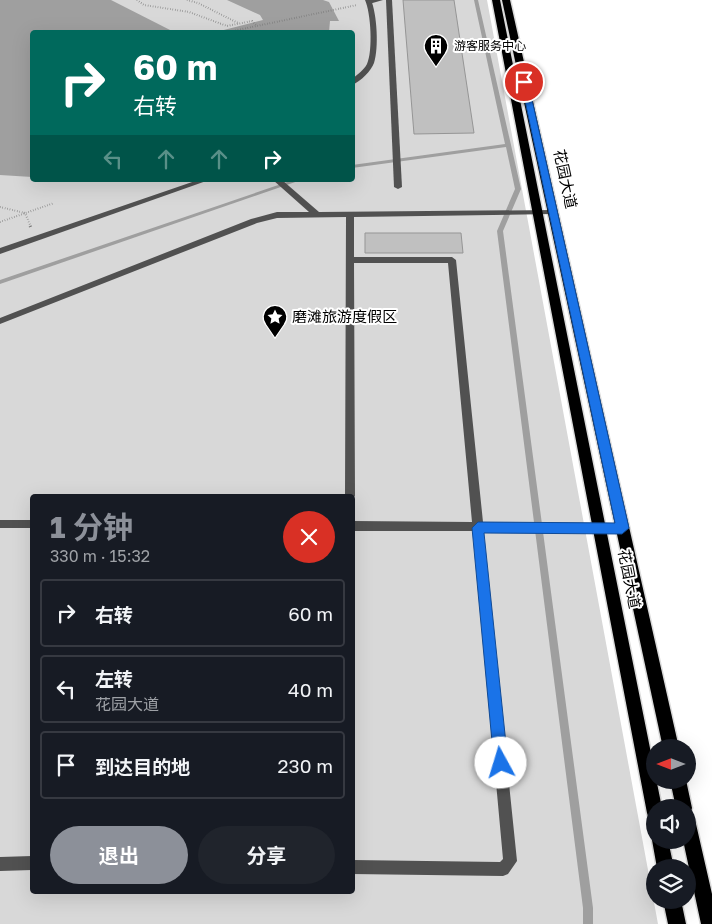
<!DOCTYPE html>
<html lang="zh">
<head>
<meta charset="utf-8">
<style>
  :root { --surface:#171b24; --page:#20242c; --text:#f1f3f6; --muted:#9ea1a6; --line:#363941; --accent:#8c9099 }
  body { margin:0; font-family:"Golos Text","Noto Sans SC",sans-serif; background:var(--page); color:var(--text); height:100vh; display:flex; flex-direction:column; font-size:19px; white-space:nowrap }
  * { box-sizing:border-box; margin:0 }
  p { font-size:16px; color:var(--muted) }
  .icon { flex:none; width:28px; height:28px; fill:none; stroke:currentColor; stroke-width:2; stroke-linecap:round; stroke-linejoin:round }
  .map { position:relative; flex:1; overflow:hidden }
  .drawer { position:absolute; left:30px; top:494px; width:325px; height:400px; display:flex; flex-direction:column; background:var(--surface); border-radius:5px; box-shadow:0 5px 20px #0002 }
  .drawer>* { flex:none }
  .hud { position:absolute; left:30px; top:30px; width:325px; height:152px; border-radius:5px; box-shadow:0 5px 20px #0002; background:#00695c; color:#fff; overflow:hidden }
  .needle { width:32px; rotate:270deg }
  .controls { position:absolute; left:646px; top:739px; display:grid; gap:10px }
  .controls a { display:grid; place-items:center; width:50px; height:50px; border-radius:50%; background:var(--surface); box-shadow:0 5px 20px #0002; font-size:25px }
  .pin { position:absolute; display:grid; place-items:center; width:42px; height:42px; color:#fff; margin:-21px; border:2px solid #fff; border-radius:50%; box-shadow:0 1px 5px #0007 }
  .me { position:absolute; width:55px; margin:-28px; rotate:354deg; stroke-linejoin:round; filter:drop-shadow(0 0 4px #0008) }
  .turn { display:flex; align-items:center; gap:18px; height:105px; padding:0 20px; font-size:22px }
  .turn .icon { width:65px; height:65px; stroke-width:2.5 }
  .turn b { display:block; font-size:35px; line-height:42px }
  .lanes { display:flex; align-items:center; height:48px; padding:0 20px; background:#0003; justify-content:center; gap:25px; direction:ltr }
  .lanes .off { opacity:.35 }
  .round { display:grid; place-items:center; flex:none; width:52px; height:52px; border-radius:26px; background:var(--page) }
  .overview { display:flex; align-items:center; justify-content:space-between; height:85px; padding:0 20px }
  h1 { font-size:30px; font-weight:700; line-height:38px; color:var(--accent) }
  .action { display:flex; gap:10px; margin-top:auto; padding:10px 20px }
  .action a { flex:1; height:58px; border-radius:30px; background:var(--accent); color:#fff; font-size:20px; font-weight:700; line-height:58px; text-align:center }
  .action a+a { background:var(--page); color:var(--text) }
  ul { padding:0; list-style:none }
  li { display:flex; align-items:center; gap:15px; height:68px; margin:0 10px 8px; padding:0 10px; border:2px solid var(--line); border-radius:5px }
  li div { flex:1 }
  li b { display:block; font-size:19px }
  li em { font-style:normal }
  .map>svg:first-child { display:block }
  .green { fill:#d8d8d8; fill-rule:evenodd }
  .water { fill:#9f9f9f }
  .lines { fill:none; stroke-linecap:round; stroke-linejoin:round }
  .stream { fill:#9f9f9f; fill-rule:evenodd }
  .building { fill:#c0c0c0; stroke:#959595 }
  .primary-casing { stroke:#dbdbdb; stroke-width:3 }
  .path-far1 { stroke:#737373; stroke-width:2; stroke-dasharray:0.5 2; stroke-linecap:butt }
  .path { stroke:#737373; stroke-width:3; stroke-dasharray:1 2.5; stroke-linecap:butt }
  .lane { fill:#515151; fill-rule:evenodd }
  .street { fill:#515151; fill-rule:evenodd }
  .primary { fill:#000; fill-rule:evenodd }
  .route { fill:#1a73e8; stroke:#114b97 }
  .labels { text-anchor:middle; stroke-width:4; stroke-linejoin:round; paint-order:stroke }
  .far-poi-label { font-size:12px; fill:#000; stroke:#fff; text-anchor:start }
  .street-label { font-size:15px; fill:#000; stroke:#fff }
  .poi-label { font-size:15px; fill:#000; stroke:#fff; text-anchor:start }
</style>
</head>
<body>
<div class="map">
<svg width="712" height="924" viewBox="0 0 712 924">
  <rect width="100%" height="100%" fill="#fff"/>
  <!-- green -->
  <path class="green" d="M0,0H487L658,924H0ZM32,32H352V180H32ZM32,496H352V891H32Z"/>
  <!-- water -->
  <g class="water">
    <polygon points="0,0 111,0 174,32 32,32 32,177 0,175"/>
    <polygon points="227,0 323,0 329,2 339,21 330,21 329,32 216,32 263,20 260,15"/>
  </g>
  <g class="lines">
    <!-- stream -->
    <g class="stream">
      <polygon points="474,0 478,0 521,189 503,231 593,908 593,924 583,924 583,908 497,231 515,189 506,147 352,168 352,165 505,144"/>
      <polygon points="293,180 301,180 0,284 0,280"/>
    </g>
  </g>
  <!-- building -->
  <g class="building">
    <polygon points="403,0 454,0 474,133 414,134"/>
    <polygon points="365,233 461,233 463,253 365,253"/>
  </g>
  <g class="lines">
    <!-- primary casing -->
    <g class="primary-casing">
      <g id="primary">
        <polygon points="492,0 500,0 662,808 655,808 655,821 649,819 647,813"/>
        <polygon points="502,0 510,0 679,748 663,748"/>
        <polygon points="670,780 686,780 692,808 690,814 688,815 688,808 676,808"/>
        <polygon points="688,816 694,818 696,824 712,894 712,924 701,924 683,840 688,840"/>
        <polygon points="655,834 655,840 668,840 674,868 657,868 652,840"/>
        <polygon points="663,900 681,900 686,924 668,924"/>
      </g>
    </g>
    <!-- path-far1 -->
    <g class="path-far1">
      <polyline points="137,0 144,5 189,12 227,26 252,21 257,26"/>
      <polyline points="187,0 198,3 238,23"/>
      <polyline points="228,32 357,5"/>
      <polyline points="0,207 25,213 31,227"/>
      <polyline points="0,222 54,203"/>
    </g>
    <!-- path -->
    <polyline class="path" points="30,226 31,228"/>
    <!-- lane -->
    <g class="lane">
      <path d="M365,0H371C377,14 379,48 374,63C371,71 361,81 352,85V79C357,75 364,70 367,64C373,51 371,13 365,0Z"/>
      <polygon points="198,180 209,180 0,254 0,248"/>
      <polygon points="273,180 282,180 319,212 553,210 557,212 553,214 354,217 354,257 452,257 456,260 483,522 623,523 627,525 628,528 627,531 623,533 483,531 517,861 508,874 503,876 352,874 352,860 500,862 503,859 473,531 352,531 352,521 472,522 448,263 354,263 355,496 352,499 352,496 345,496 346,217 277,218 257,223 0,324 0,318 251,219 277,212 309,212"/>
      <rect x="0" y="520" width="32" height="8"/>
      <polygon points="32,856 32,870 0,871 0,857"/>
    </g>
    <!-- street -->
    <g class="street">
      <polygon points="383,0 369,4 366,2 370,0"/>
      <polygon points="386,0 392,0 402,187 398,189 394,187"/>
    </g>
    <!-- primary -->
    <use href="#primary" class="primary"/>
  </g>
  <!-- route -->
  <polygon class="route" points="524,80 528,82 629,528 622,534 484,533 508,763 506,768 501,770 496,768 494,763 472,528 478,522 615,523 521,82"/>
  <!-- icons -->
  <defs>
    <g id="building-pin" transform="scale(1.25)"><path d="M0 17L-7.5 6A9.5 9.5 0 1 1 7.5 6Z" fill="#000" stroke="#fff"/><path d="M-4-6H4V6H1V3H-1V6H-4ZM-2.5-4.3h1.7v1.8h-1.7ZM.8-4.3h1.7v1.8H.8ZM-2.5-1h1.7V.8h-1.7ZM.8-1h1.7V.8H.8Z" fill="#fff"/></g>
    <g id="sight-pin" transform="scale(1.25)"><path d="M0 17L-7.5 6A9.5 9.5 0 1 1 7.5 6Z" fill="#000" stroke="#fff"/><path d="M0-6L1.8-2.2L6-1.7L2.9 1.2L3.7 5.4L0 3.3L-3.7 5.4L-2.9 1.2L-6-1.7L-1.8-2.2Z" fill="#fff"/></g>
  </defs>
  <g fill-rule="evenodd">
    <use href="#building-pin" x="436" y="46"/>
    <use href="#sight-pin" x="275" y="317"/>
  </g>
  <g class="labels">
    <!-- far-poi labels -->
    <g class="far-poi-label">
      <text x="454" y="50">游客服务中心</text>
    </g>
    <!-- street labels -->
    <g class="street-label">
      <text transform="translate(565 179) rotate(78)" y="5">花园大道</text>
      <text transform="translate(629 579) rotate(79)" y="5">花园大道</text>
    </g>
    <!-- poi labels -->
    <g class="poi-label">
      <text x="292" y="322">磨滩旅游度假区</text>
    </g>
  </g>
</svg>
<div class="controls">
<a><svg class="needle" viewBox="-14 -14 28 28"><path d="M0-13l5 13h-10z" fill="#e53935"/><path d="M0 13l5-13h-10z" fill="#9ea1a6"/></svg></a>
<a><svg class="icon" aria-label="sound" viewBox="0 0 24 24"><path d="M4 9h4l5-4v14l-5-4H4zM17 9q2 3 0 6"/></svg></a>
<a><svg class="icon" aria-label="layers" viewBox="0 0 24 24"><path d="M12 4l9 5-9 5-9-5zM3 14l9 5 9-5"/></svg></a>
</div>
<div class="pin" style="left:524px;top:82px;background:#d93025"><svg class="icon" aria-label="arrive" viewBox="0 0 24 24"><path d="M6 21V4h12l-3 4 3 4H6"/></svg></div>
<svg class="me" style="left:501px;top:763px" viewBox="-20 -20 40 40"><circle r="19" fill="#fff"/><path d="M0-13L10 11 0 6-10 11z" fill="#1a73e8"/></svg>
<div class="hud">
<div class="turn"><svg class="icon" aria-label="right" viewBox="0 0 24 24"><path d="M7 20v-9h11M14 6l5 5-5 5"/></svg><div><b>60 m</b>右转</div></div>
<div class="lanes"><svg class="icon off" aria-label="left" viewBox="0 0 24 24"><path d="M17 20v-9H6M10 6l-5 5 5 5"/></svg><svg class="icon off" aria-label="ahead" viewBox="0 0 24 24"><path d="M12 20V5M6 11l6-6 6 6"/></svg><svg class="icon off" aria-label="ahead" viewBox="0 0 24 24"><path d="M12 20V5M6 11l6-6 6 6"/></svg><svg class="icon" aria-label="right" viewBox="0 0 24 24"><path d="M7 20v-9h11M14 6l5 5-5 5"/></svg></div>
</div>
<section class="drawer">
<div class="overview"><div><h1>1 分钟</h1><p>330 m · 15:32</p></div><a class="round" style="background:#d93025;color:#fff"><svg class="icon" aria-label="close" viewBox="0 0 24 24"><path d="M6 6l12 12M18 6L6 18"/></svg></a></div>
<ul>
<li><svg class="icon" aria-label="right" viewBox="0 0 24 24"><path d="M7 20v-9h11M14 6l5 5-5 5"/></svg><div><b>右转</b></div><em>60 m</em></li>
<li><svg class="icon" aria-label="left" viewBox="0 0 24 24"><path d="M17 20v-9H6M10 6l-5 5 5 5"/></svg><div><b>左转</b><p>花园大道</p></div><em>40 m</em></li>
<li><svg class="icon" aria-label="arrive" viewBox="0 0 24 24"><path d="M6 21V4h12l-3 4 3 4H6"/></svg><div><b>到达目的地</b></div><em>230 m</em></li>
</ul>
<div class="action"><a>退出</a><a>分享</a></div>
</section>
</div>
</body>
</html>
